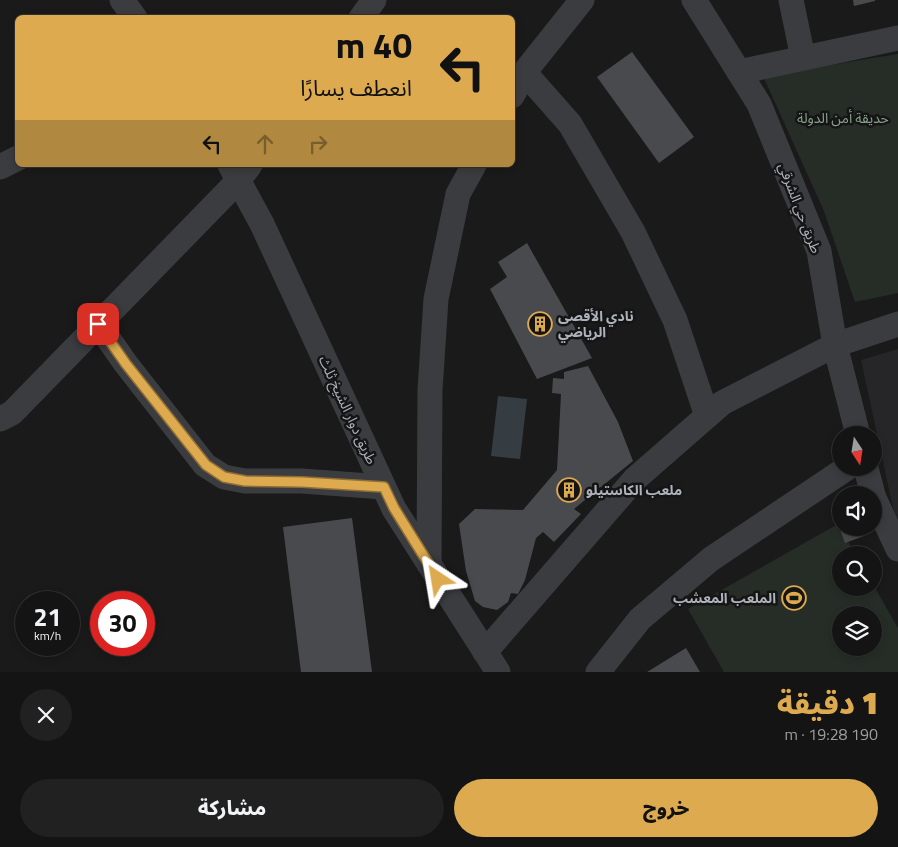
<!DOCTYPE html>
<html lang="ar">
<head>
<meta charset="utf-8">
<style>
  :root { --surface:#141414; --page:#212122; --text:#f1f3f6; --muted:#9d9ea0; --line:#333334; --accent:#deaa4f }
  body { margin:0; font-family:"Titillium Web","Noto Sans Arabic",sans-serif; background:var(--page); color:var(--text); direction:rtl; height:100vh; display:flex; flex-direction:column; font-size:19px; white-space:nowrap }
  * { box-sizing:border-box; margin:0 }
  p { font-size:16px; color:var(--muted) }
  .icon { flex:none; width:28px; height:28px; fill:none; stroke:currentColor; stroke-width:2; stroke-linecap:round; stroke-linejoin:round }
  .map { position:relative; height:672px; overflow:hidden; direction:ltr }
  .drawer { display:flex; flex-direction:column; background:var(--surface); flex:1 }
  .drawer>* { flex:none }
  .top-card { position:absolute; left:15px; top:15px; width:500px; height:152px; border-radius:8px; box-shadow:0 2px 8px #0003,0 0 0 1px var(--line); direction:rtl; background:#deaa4f; color:#111; overflow:hidden }
  .needle { width:32px; rotate:168deg }
  .tools { position:absolute; left:832px; top:426px; display:grid; gap:10px }
  .tools a { display:grid; place-items:center; width:50px; height:50px; border-radius:50%; background:var(--surface); box-shadow:0 2px 8px #0003,0 0 0 1px var(--line); font-size:25px }
  .speed { position:absolute; left:15px; top:591px; display:flex; gap:10px; font-size:25px; font-weight:700; text-align:center }
  .speed>* { display:grid; place-content:center; width:65px; height:65px; border-radius:50%; background:var(--surface); box-shadow:0 2px 8px #0003,0 0 0 1px var(--line); line-height:1 }
  .speed small { font-size:12px; font-weight:400 }
  .speed .limit { border:8px solid #d22; background:#fff; color:#111 }
  .pin { position:absolute; display:grid; place-items:center; width:42px; height:42px; color:#fff; margin:-21px; border-radius:10px; box-shadow:0 2px 8px #0006 }
  .me { position:absolute; width:55px; margin:-28px; rotate:327deg; stroke-linejoin:round; filter:drop-shadow(0 0 4px #0008) }
  .turn { display:flex; align-items:center; gap:18px; height:105px; padding:0 20px; font-size:22px }
  .turn .icon { width:65px; height:65px; stroke-width:2.5 }
  .turn b { display:block; font-size:35px; line-height:42px }
  .lanes { display:flex; align-items:center; height:48px; padding:0 20px; background:#0003; justify-content:center; gap:25px; direction:ltr }
  .lanes .off { opacity:.35 }
  .round { display:grid; place-items:center; flex:none; width:52px; height:52px; border-radius:26px; background:var(--page) }
  .overview { display:flex; align-items:center; justify-content:space-between; height:85px; padding:0 20px }
  h1 { font-size:30px; font-weight:800; line-height:38px; color:var(--accent) }
  .action { display:flex; gap:10px; margin-top:auto; padding:10px 20px }
  .action a { flex:1; height:58px; border-radius:30px; background:var(--accent); color:#111; font-size:20px; font-weight:800; line-height:58px; text-align:center }
  .action a+a { background:var(--page); color:var(--text) }
  .map>svg:first-child { display:block }
  .built { fill:#262628 }
  .green { fill:#262d27; fill-rule:evenodd }
  .water { fill:#353d43 }
  .building { fill:#494a4e }
  .lines { fill:none; stroke-linecap:round; stroke-linejoin:round }
  .minor { stroke:#3b3c40; stroke-width:25 }
  .route-casing { stroke:#906e33; stroke-width:12 }
  .route { stroke:#deaa4f; stroke-width:9 }
  .labels { text-anchor:middle; stroke-width:5; stroke-linejoin:round; paint-order:stroke }
  .park-label { font-size:14px; fill:#87a288; stroke:#151516 }
  .street-label { font-size:14px; fill:#aeb2ba; stroke:#151516 }
  .poi-label { font-size:14px; font-weight:bold; fill:#aeb2ba; stroke:#151516; text-anchor:start }
</style>
</head>
<body>
<div class="map">
<svg width="898" height="672" viewBox="0 0 898 672">
  <rect width="100%" height="100%" fill="#1a1a1b"/>
  <!-- built -->
  <polygon class="built" points="898,349 898,519 893,508 861,360"/>
  <!-- green -->
  <g class="green">
    <polygon points="898,54 898,293 855,302 824,211 763,76"/>
    <path d="M838,524L856,555H841V588H874V586L898,628V672H724L688,609ZM841,615H874V648H841Z"/>
  </g>
  <!-- water -->
  <polygon class="water" points="498,396 527,399 520,459 491,456"/>
  <!-- building -->
  <g class="building">
    <polygon points="853,0 875,0 875,1 854,6"/>
    <polygon points="632,52 694,137 659,163 597,77"/>
    <polygon points="527,243 592,358 537,379 490,289 507,277 498,262"/>
    <polygon points="588,366 618,422 633,461 574,509 581,514 554,542 543,532 536,538 525,580 518,594 511,593 508,602 497,610 483,607 475,601 466,571 459,524 475,509 523,510 557,470 561,394 552,393 553,378 564,379 564,372"/>
    <polygon points="841,507 841,528 861,528 864,536 845,543 833,510"/>
    <polygon points="352,518 372,672 301,672 283,527"/>
    <polygon points="686,648 700,672 647,672"/>
  </g>
  <g class="lines">
    <!-- minor -->
    <g class="minor">
      <polyline points="122,0 135,18"/>
      <polyline points="694,0 759,104 819,251 835,345 858,435"/>
      <polyline points="791,0 803,58"/>
      <polyline points="361,18 374,0"/>
      <polyline points="739,72 898,38"/>
      <polyline points="525,73 570,124 633,232 675,320 707,416"/>
      <polyline points="512,96 527,69 582,0"/>
      <polyline points="230,165 262,224 394,509 498,672"/>
      <polyline points="0,167 18,158"/>
      <polyline points="98,324 126,364 205,465 224,477 245,481 302,481 383,487"/>
      <polyline points="0,419 12,413 238,181 250,165"/>
      <polyline points="866,468 873,495"/>
      <polyline points="874,498 898,549"/>
      <polyline points="429,564 430,390 436,299 458,194 474,165"/>
      <polyline points="485,652 635,479 722,403 835,345 898,324"/>
      <polyline points="598,672 640,619 711,559 847,468"/>
    </g>
  </g>
  <g class="lines">
    <!-- route casing -->
    <g class="route-casing">
      <polyline id="route" points="98,324 126,364 206,465 224,477 245,481 302,482 384,487 394,508 438,579"/>
    </g>
    <!-- route -->
    <use href="#route" class="route"/>
  </g>
  <!-- icons -->
  <defs>
    <g id="building-ring" transform="scale(1.25)"><circle r="9.5" fill="#151516" stroke="#deaa4f" stroke-width="1.5"/><path d="M-4-6H4V6H1V3H-1V6H-4ZM-2.5-4.3h1.7v1.8h-1.7ZM.8-4.3h1.7v1.8H.8ZM-2.5-1h1.7V.8h-1.7ZM.8-1h1.7V.8H.8Z" fill="#deaa4f"/></g>
    <g id="stadium-ring" transform="scale(1.25)"><circle r="9.5" fill="#151516" stroke="#deaa4f" stroke-width="1.5"/><path d="M0-5a6.5 5 0 1 0 0 10a6.5 5 0 1 0 0-10ZM-3.5-1.8h7v3.6h-7Z" fill="#deaa4f"/></g>
  </defs>
  <g fill-rule="evenodd">
    <use href="#building-ring" x="540" y="324"/>
    <use href="#building-ring" x="569" y="490"/>
    <use href="#stadium-ring" x="794" y="598"/>
  </g>
  <g class="labels">
    <!-- park labels -->
    <g class="park-label">
      <text x="843" y="123">حديقة أمن الدولة</text>
    </g>
    <!-- street labels -->
    <g class="street-label">
      <text transform="translate(800 208) rotate(69)" y="5">طريق حي الشرقي</text>
      <text transform="translate(348 410) rotate(65)" y="5">طريق دوار الشيخ ثلث</text>
    </g>
    <!-- poi labels -->
    <g class="poi-label">
      <text x="558" y="321">نادي الأقصى<tspan x="558" dy="16">الرياضي</tspan></text>
      <text x="586" y="495">ملعب الكاستيلو</text>
      <text x="776" y="603" text-anchor="end">الملعب المعشب</text>
    </g>
  </g>
</svg>
<div class="tools">
<a><svg class="needle" viewBox="-14 -14 28 28"><path d="M0-13l5 13h-10z" fill="#e53935"/><path d="M0 13l5-13h-10z" fill="#9d9ea0"/></svg></a>
<a><svg class="icon" aria-label="sound" viewBox="0 0 24 24"><path d="M4 9h4l5-4v14l-5-4H4zM17 9q2 3 0 6"/></svg></a>
<a><svg class="icon" aria-label="search" viewBox="0 0 24 24"><circle cx="10" cy="10" r="6"/><path d="M15 15l6 6"/></svg></a>
<a><svg class="icon" aria-label="layers" viewBox="0 0 24 24"><path d="M12 4l9 5-9 5-9-5zM3 14l9 5 9-5"/></svg></a>
</div>
<div class="speed"><div>21<small>km/h</small></div><div class="limit">30</div></div>
<div class="pin" style="left:98px;top:324px;background:#d93025"><svg class="icon" aria-label="arrive" viewBox="0 0 24 24"><path d="M6 21V4h12l-3 4 3 4H6"/></svg></div>
<svg class="me" style="left:438px;top:579px" viewBox="-20 -20 40 40"><path d="M0-17L14 15 0 8-14 15z" fill="#deaa4f" stroke="#fff" stroke-width="4"/></svg>
<div class="top-card">
<div class="turn"><svg class="icon" aria-label="left" viewBox="0 0 24 24"><path d="M17 20v-9H6M10 6l-5 5 5 5"/></svg><div><b>40 m</b>انعطف يسارًا</div></div>
<div class="lanes"><svg class="icon" aria-label="left" viewBox="0 0 24 24"><path d="M17 20v-9H6M10 6l-5 5 5 5"/></svg><svg class="icon off" aria-label="ahead" viewBox="0 0 24 24"><path d="M12 20V5M6 11l6-6 6 6"/></svg><svg class="icon off" aria-label="right" viewBox="0 0 24 24"><path d="M7 20v-9h11M14 6l5 5-5 5"/></svg></div>
</div>
</div>
<section class="drawer">
<div class="overview"><div><h1>1 دقيقة</h1><p>190 m · 19:28</p></div><a class="round"><svg class="icon" aria-label="close" viewBox="0 0 24 24"><path d="M6 6l12 12M18 6L6 18"/></svg></a></div>
<div class="action"><a>خروج</a><a>مشاركة</a></div>
</section>
</body>
</html>
